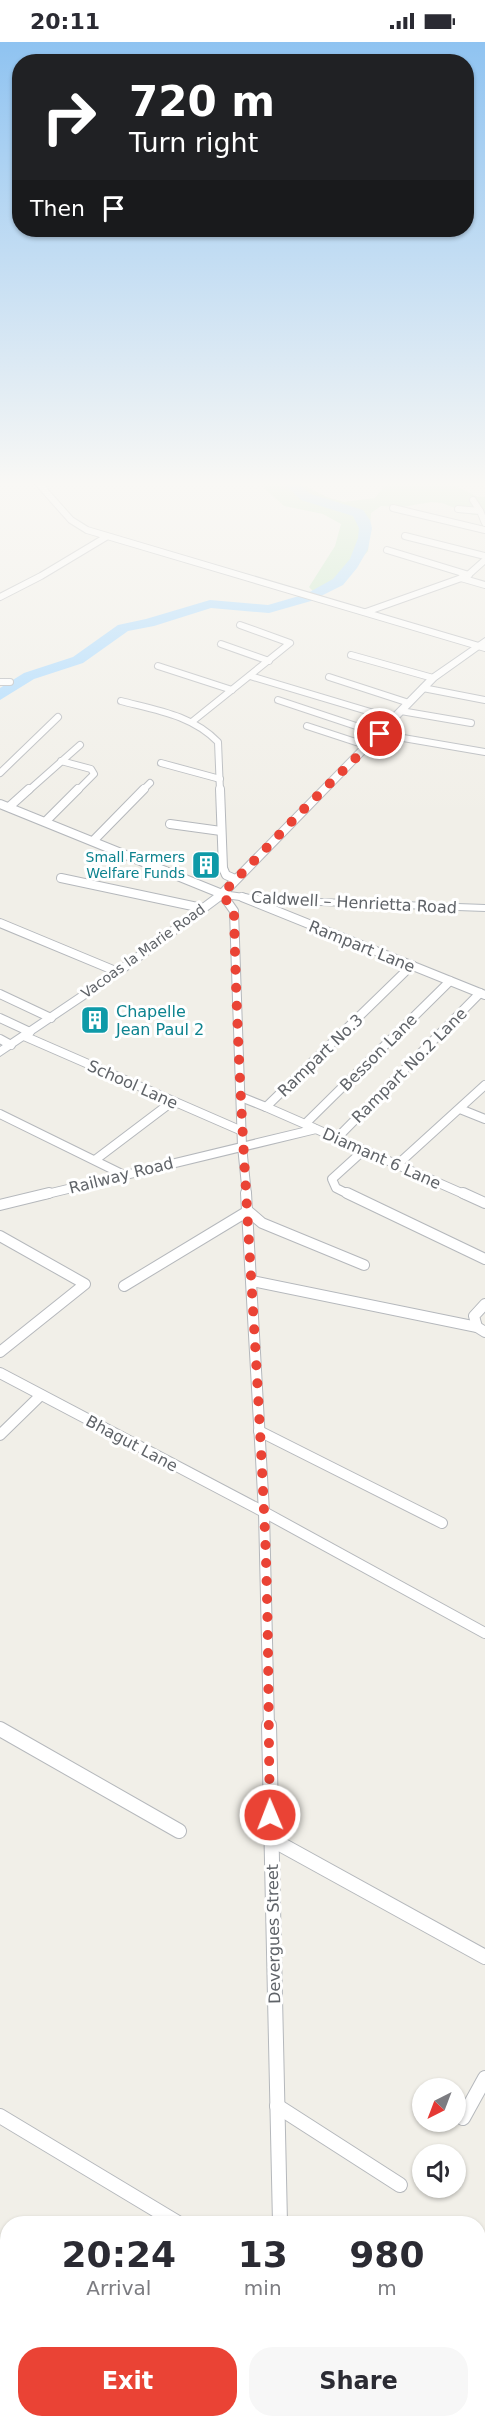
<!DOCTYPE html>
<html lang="en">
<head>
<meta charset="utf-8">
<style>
  :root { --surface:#fff; --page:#f7f7f7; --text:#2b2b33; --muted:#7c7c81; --accent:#ea4335 }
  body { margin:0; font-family:"DejaVu Sans",sans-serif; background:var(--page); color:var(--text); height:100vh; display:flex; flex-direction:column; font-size:22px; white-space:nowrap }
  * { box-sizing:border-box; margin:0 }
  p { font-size:20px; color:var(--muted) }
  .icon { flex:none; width:33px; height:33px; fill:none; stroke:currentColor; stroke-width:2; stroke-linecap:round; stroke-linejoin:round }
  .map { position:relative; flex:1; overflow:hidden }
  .side { position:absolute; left:0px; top:2174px; width:486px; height:212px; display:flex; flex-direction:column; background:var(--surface); border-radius:24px 24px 0 0; box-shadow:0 2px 4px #0004 }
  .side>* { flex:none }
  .hud { position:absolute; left:12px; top:12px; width:462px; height:183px; border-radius:24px; box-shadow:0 2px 4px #0004; background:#202124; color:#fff; overflow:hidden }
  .needle { width:39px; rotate:222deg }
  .buttons { position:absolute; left:412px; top:2036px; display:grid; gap:12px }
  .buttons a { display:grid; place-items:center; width:54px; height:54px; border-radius:50%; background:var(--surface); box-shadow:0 2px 4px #0004; font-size:30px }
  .pin { position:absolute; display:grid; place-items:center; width:51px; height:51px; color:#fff; margin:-26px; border:3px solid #fff; border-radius:50%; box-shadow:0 2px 6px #0007 }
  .me { position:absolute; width:66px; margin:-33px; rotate:359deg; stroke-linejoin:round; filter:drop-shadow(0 0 4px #0008) }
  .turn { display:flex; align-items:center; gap:21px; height:126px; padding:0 18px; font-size:27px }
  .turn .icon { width:78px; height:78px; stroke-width:2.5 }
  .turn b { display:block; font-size:42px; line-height:51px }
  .then { display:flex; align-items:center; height:57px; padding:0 18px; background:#0003; gap:12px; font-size:22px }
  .eta { display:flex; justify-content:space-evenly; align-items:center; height:102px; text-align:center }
  .eta b { font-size:36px; font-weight:600; line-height:42px }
  .button { display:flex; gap:12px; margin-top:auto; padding:12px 18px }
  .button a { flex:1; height:69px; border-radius:24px; background:var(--accent); color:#fff; font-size:24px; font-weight:600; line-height:69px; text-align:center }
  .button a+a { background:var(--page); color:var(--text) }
  .status { display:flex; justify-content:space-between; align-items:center; height:42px; padding:0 30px; background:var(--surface); direction:ltr }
  .status svg { height:16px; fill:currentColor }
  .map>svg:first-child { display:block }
  .green { fill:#c5e8c5 }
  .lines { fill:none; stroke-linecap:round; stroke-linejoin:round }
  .river { fill:#aadaff; fill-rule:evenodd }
  .minor-far3-casing { stroke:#b5b8bc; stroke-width:8 }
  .minor-far2-casing { stroke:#b5b8bc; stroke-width:10 }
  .minor-far1-casing { stroke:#b5b8bc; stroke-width:12 }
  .minor-casing { stroke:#b5b8bc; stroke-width:16 }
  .secondary-casing { stroke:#b6babf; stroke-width:2 }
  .minor-far3 { stroke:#fff; stroke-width:6 }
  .minor-far2 { stroke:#fff; stroke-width:8 }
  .minor-far1 { stroke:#fff; stroke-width:10 }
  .minor { stroke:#fff; stroke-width:14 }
  .secondary { fill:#fff; fill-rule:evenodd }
  .route { stroke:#ea4335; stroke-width:10; stroke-dasharray:0 18 }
  .labels { text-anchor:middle; stroke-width:6; stroke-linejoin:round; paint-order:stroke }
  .far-culture-label { font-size:14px; fill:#0d838f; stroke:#fff; text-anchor:end }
  .far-street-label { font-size:14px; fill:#5f6368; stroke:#fff }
  .street-label { font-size:16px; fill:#5f6368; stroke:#fff }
  .culture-label { font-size:16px; fill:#0d838f; stroke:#fff; text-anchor:start }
</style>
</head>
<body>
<div class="status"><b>20:11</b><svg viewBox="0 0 49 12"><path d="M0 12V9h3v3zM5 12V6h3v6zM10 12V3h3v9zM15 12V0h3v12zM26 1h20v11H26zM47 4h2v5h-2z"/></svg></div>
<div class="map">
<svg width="485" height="2384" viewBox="0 0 485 2384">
  <rect width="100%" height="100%" fill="#f1efe8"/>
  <!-- green -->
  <polygon class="green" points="259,441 299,441 327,455 344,460 375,456 387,441 450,441 478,455 485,455 485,473 473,473 442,461 431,460 403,465 381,464 371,471 368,509 335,545 314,550 309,545 335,504 341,482 323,472 284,464"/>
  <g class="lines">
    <!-- river -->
    <polygon class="river" points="284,441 298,441 311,452 363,468 370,478 372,486 368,507 357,526 343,543 311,559 269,571 211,566 154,584 128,589 83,621 34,637 0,658 0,646 24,631 73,615 118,583 146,577 210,558 268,563 306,552 333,537 350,517 358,496 359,486 353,474 301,458"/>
    <!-- minor-far3 casing -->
    <g class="minor-far3-casing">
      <g id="minor-far3">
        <polyline points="38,441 71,478 87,488 485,606"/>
        <polyline points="473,458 480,469"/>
        <polyline points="393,466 485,488"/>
        <polyline points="458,467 480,469 485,481"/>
        <polyline points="405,494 485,514"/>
        <polyline points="387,508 469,533"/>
        <polyline points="461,536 485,543"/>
        <polyline points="0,555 41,534 106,495"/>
        <polyline points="366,570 467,534 485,518"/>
        <polyline points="221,602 269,619"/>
        <polyline points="351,613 433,636"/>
        <polyline points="158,624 232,648"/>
        <polyline points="250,634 394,677"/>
        <polyline points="329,635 409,661"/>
        <polyline points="0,640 10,640"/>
        <polyline points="423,646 485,658"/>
        <polyline points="278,658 380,692 485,710"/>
        <path d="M121,659C156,668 192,673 218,700L220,749"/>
        <polyline points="401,669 471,681"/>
        <polyline points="193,679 290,601 240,583"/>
        <polyline points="307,684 368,704"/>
        <polyline points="61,719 91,727 94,732 77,749"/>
        <polyline points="161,721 220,737"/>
        <polyline points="0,731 58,675"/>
        <polyline points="28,749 80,703"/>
        <polyline points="142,749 150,741"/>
      </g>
    </g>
    <!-- minor-far2 casing -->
    <g class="minor-far2-casing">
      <g id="minor-far2">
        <polyline points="220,747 223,826 226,833 235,837"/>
        <polyline points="0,762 222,852 234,869 242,1104 247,1153"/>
        <polyline points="9,765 29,747"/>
        <polyline points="46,779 78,747"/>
        <polyline points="170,782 221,789"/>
        <polyline points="94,798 144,747"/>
        <polyline points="61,836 202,866"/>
        <polyline points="242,855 485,953"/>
        <polyline points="0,881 118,930"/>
        <polyline points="0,952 51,976"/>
        <polyline points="0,976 30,990"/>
        <polyline points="24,994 242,1089"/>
        <polyline points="0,997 11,1003"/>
        <polyline points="241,1055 266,1065"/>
        <polyline points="460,1067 485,1077"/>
        <polyline points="0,1072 122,1132"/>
        <polyline points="305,1082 450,939"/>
        <polyline points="314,1086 266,1065 412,923"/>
        <polyline points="337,1096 480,951"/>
        <polyline points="95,1118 173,1059"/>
        <polyline points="397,1123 485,1043"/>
        <polyline points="43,1153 316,1087 466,1153"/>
        <polyline points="350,1153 336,1146 332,1137 364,1108"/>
      </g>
    </g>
    <!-- minor-far1 casing -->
    <g class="minor-far1-casing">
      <g id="minor-far1">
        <polyline points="246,1151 264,1470 269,1685"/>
        <polyline points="347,1151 485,1217"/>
        <polyline points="463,1151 485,1161"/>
        <polyline points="0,1163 49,1151"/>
        <polyline points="0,1194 85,1242 0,1310"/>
        <polyline points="252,1239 477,1285 485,1290"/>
        <polyline points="124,1244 248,1169 262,1181 364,1223"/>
        <polyline points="477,1285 474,1274 485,1262"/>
        <polyline points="0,1331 264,1470 485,1591"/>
        <polyline points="259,1389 442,1481"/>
        <polyline points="0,1393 41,1353"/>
      </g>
    </g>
    <!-- minor casing -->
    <g class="minor-casing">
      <g id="minor">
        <polyline points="269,1683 280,2181"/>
        <polyline points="0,1687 179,1789"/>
        <polyline points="271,1797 485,1915"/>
        <polyline points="277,2064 400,2143"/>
        <polyline points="0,2074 178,2181"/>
        <polyline points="463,2076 485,2036"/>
        <polyline points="478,2326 485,2314"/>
        <polyline points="288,2378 289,2384"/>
        <polyline points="449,2384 452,2378"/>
      </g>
    </g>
    <!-- secondary casing -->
    <g class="secondary-casing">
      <polygon id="secondary" points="485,596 485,603 436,638 230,850 265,855 485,863 485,869 265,861 224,856 122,932 0,1014 0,1005 114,928 218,850 430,634"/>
    </g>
    <!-- minor-far3 -->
    <use href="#minor-far3" class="minor-far3"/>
    <!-- minor-far2 -->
    <use href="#minor-far2" class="minor-far2"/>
    <!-- minor-far1 -->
    <use href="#minor-far1" class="minor-far1"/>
    <!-- minor -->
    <use href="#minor" class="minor"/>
    <!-- secondary -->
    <use href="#secondary" class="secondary"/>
  </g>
  <!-- sky -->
  <linearGradient id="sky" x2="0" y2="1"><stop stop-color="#8fc3f1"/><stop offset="0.57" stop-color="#f9f8f5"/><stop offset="1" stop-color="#f9f8f5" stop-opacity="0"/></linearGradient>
  <rect width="485" height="775" fill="url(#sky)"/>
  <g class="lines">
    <!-- route -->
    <path class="route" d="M270,1773C268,1672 269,1570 264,1469C255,1269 238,1069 234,869L222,852L302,769L380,692"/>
  </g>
  <!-- icons -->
  <defs>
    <g id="building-square" transform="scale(1.5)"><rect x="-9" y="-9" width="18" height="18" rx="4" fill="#0f9aa8" stroke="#fff"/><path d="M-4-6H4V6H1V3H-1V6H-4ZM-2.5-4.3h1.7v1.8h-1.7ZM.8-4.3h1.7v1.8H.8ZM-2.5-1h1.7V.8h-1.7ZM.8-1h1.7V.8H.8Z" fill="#fff"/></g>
  </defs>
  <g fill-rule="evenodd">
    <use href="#building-square" x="206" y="823"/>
    <use href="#building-square" x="95" y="978"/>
  </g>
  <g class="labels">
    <!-- far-culture labels -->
    <g class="far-culture-label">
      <text x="185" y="820">Small Farmers<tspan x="185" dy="16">Welfare Funds</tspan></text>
    </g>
    <!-- far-street labels -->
    <g class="far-street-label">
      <text transform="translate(143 909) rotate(-36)" y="5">Vacoas la Marie Road</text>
    </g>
    <!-- street labels -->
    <g class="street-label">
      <text transform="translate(354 860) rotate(3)" y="6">Caldwell – Henrietta Road</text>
      <text transform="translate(362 904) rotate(22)" y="6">Rampart Lane</text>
      <text transform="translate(378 1010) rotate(-45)" y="6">Besson Lane</text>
      <text transform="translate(320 1013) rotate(-44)" y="6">Rampart No.3</text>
      <text transform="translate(409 1023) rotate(-45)" y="6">Rampart No.2 Lane</text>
      <text transform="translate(133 1042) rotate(24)" y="6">School Lane</text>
      <text transform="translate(382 1116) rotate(24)" y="6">Diamant 6 Lane</text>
      <text transform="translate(121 1133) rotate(-14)" y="6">Railway Road</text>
      <text transform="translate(132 1401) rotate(28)" y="6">Bhagut Lane</text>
      <text transform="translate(273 1892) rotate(-91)" y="6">Devergues Street</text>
    </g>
    <!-- culture labels -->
    <g class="culture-label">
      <text x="116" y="975">Chapelle<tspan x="116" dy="18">Jean Paul 2</tspan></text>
    </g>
  </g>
</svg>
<div class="buttons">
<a><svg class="needle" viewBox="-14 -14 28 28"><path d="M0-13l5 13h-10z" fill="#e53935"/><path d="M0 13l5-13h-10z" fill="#7c7c81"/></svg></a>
<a><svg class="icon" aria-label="sound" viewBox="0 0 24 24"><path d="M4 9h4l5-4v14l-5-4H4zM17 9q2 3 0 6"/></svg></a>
</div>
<div class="pin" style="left:380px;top:692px;background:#d93025"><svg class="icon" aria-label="arrive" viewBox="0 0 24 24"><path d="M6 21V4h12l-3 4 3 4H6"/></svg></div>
<svg class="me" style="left:270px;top:1773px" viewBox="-20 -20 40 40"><circle r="17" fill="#ea4335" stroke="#fff" stroke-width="3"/><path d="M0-11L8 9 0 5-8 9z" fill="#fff"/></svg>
<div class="hud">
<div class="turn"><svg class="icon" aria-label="right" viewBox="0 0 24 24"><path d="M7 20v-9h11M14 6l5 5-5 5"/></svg><div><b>720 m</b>Turn right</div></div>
<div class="then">Then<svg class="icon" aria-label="arrive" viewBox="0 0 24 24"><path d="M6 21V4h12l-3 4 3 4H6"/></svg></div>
</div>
<section class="side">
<div class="eta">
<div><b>20:24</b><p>Arrival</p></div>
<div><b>13</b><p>min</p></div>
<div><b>980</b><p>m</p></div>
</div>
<div class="button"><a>Exit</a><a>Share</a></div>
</section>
</div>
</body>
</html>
